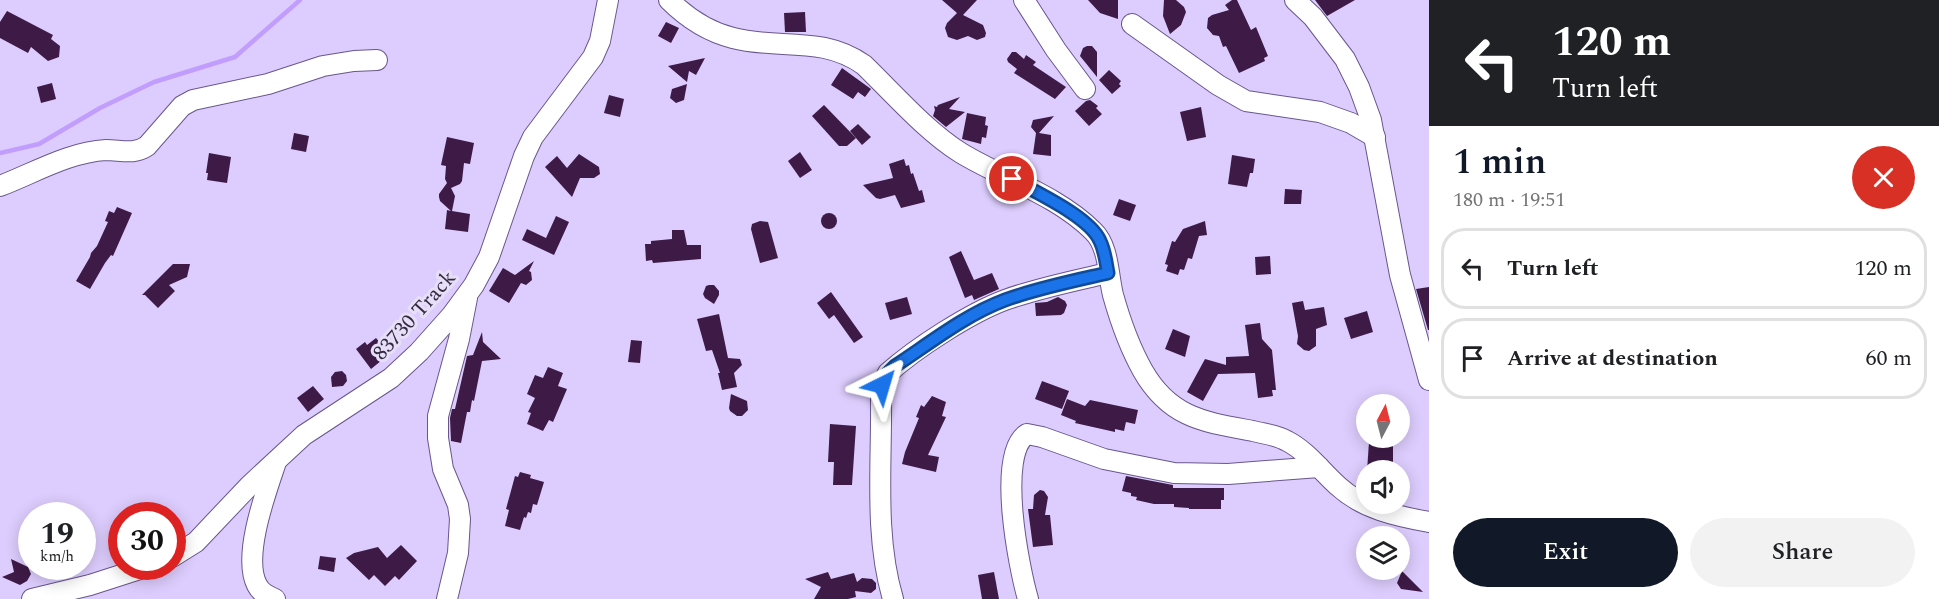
<!DOCTYPE html>
<html lang="en">
<head>
<meta charset="utf-8">
<style>
  :root { --surface:#fff; --page:#f2f2f2; --text:#202124; --muted:#757577; --line:#e0e0e0; --accent:#111827 }
  body { margin:0; font-family:Spectral,serif; background:var(--page); color:var(--text); height:100vh; display:flex; flex-direction:column; font-size:22px; white-space:nowrap }
  * { box-sizing:border-box; margin:0 }
  p { font-size:20px; color:var(--muted) }
  .icon { flex:none; width:33px; height:33px; fill:none; stroke:currentColor; stroke-width:2; stroke-linecap:round; stroke-linejoin:round }
  .map { position:relative; flex:1; overflow:hidden }
  .details { display:flex; flex-direction:column; background:var(--surface); width:510px }
  .details>* { flex:none }
  .top-card { background:#202124; color:#fff; overflow:hidden }
  .needle { width:39px; rotate:7deg }
  .controls { position:absolute; left:1356px; top:394px; display:grid; gap:12px }
  .controls a { display:grid; place-items:center; width:54px; height:54px; border-radius:50%; background:var(--surface); box-shadow:0 3px 15px #0003; font-size:30px }
  .speed { position:absolute; left:18px; top:502px; display:flex; gap:12px; font-size:30px; font-weight:700; text-align:center }
  .speed>* { display:grid; place-content:center; width:78px; height:78px; border-radius:50%; background:var(--surface); box-shadow:0 3px 15px #0003; line-height:1 }
  .speed small { font-size:15px; font-weight:400 }
  .speed .limit { border:9px solid #d22; background:#fff; color:#111 }
  .pin { position:absolute; display:grid; place-items:center; width:51px; height:51px; color:#fff; margin:-26px; border:3px solid #fff; border-radius:50%; box-shadow:0 2px 6px #0007 }
  .me { position:absolute; width:66px; margin:-33px; rotate:40deg; stroke-linejoin:round; filter:drop-shadow(0 0 4px #0008) }
  .turn { display:flex; align-items:center; gap:21px; height:126px; padding:0 24px; font-size:27px }
  .turn .icon { width:78px; height:78px; stroke-width:2.5 }
  .turn b { display:block; font-size:42px; line-height:51px }
  .round { display:grid; place-items:center; flex:none; width:63px; height:63px; border-radius:32px; background:var(--page) }
  .summary { display:flex; align-items:center; justify-content:space-between; height:102px; padding:0 24px }
  h1 { font-size:36px; font-weight:600; line-height:45px; color:var(--accent) }
  .cta { display:flex; gap:12px; margin-top:auto; padding:12px 24px }
  .cta a { flex:1; height:69px; border-radius:36px; background:var(--accent); color:#fff; font-size:24px; font-weight:600; line-height:69px; text-align:center }
  .cta a+a { background:var(--page); color:var(--text) }
  ul { padding:0; list-style:none }
  li { display:flex; align-items:center; gap:18px; height:81px; margin:0 12px 9px; padding:0 12px; border:3px solid var(--line); border-radius:24px }
  li div { flex:1 }
  li b { display:block; font-size:22px }
  li em { font-style:normal }
  main { display:flex; flex:1; min-height:0 }
  .map>svg:first-child { display:block }
  .lines { fill:none; stroke-linecap:round; stroke-linejoin:round }
  .stream { stroke:#c19dfd; stroke-width:4.5 }
  .building { fill:#3e1a46 }
  .minor-casing { stroke:#69568c; stroke-width:22 }
  .minor { stroke:#fff; stroke-width:20 }
  .route-casing { stroke:#114b97; stroke-width:15 }
  .route { stroke:#1a73e8; stroke-width:10 }
  .labels { text-anchor:middle; stroke-width:6; stroke-linejoin:round; paint-order:stroke }
  .street-label { font-size:21px; fill:#332a42; stroke:#e7dff8 }
</style>
</head>
<body>
<main>
<div class="map">
<svg width="1429" height="599" viewBox="0 0 1429 599">
  <rect width="100%" height="100%" fill="#ddcdfe"/>
  <g class="lines">
    <!-- stream -->
    <polyline class="stream" points="0,153 39,144 100,108 154,82 235,57 300,0"/>
  </g>
  <!-- building -->
  <g class="building">
    <polygon points="942,0 977,0 963,15 983,25 986,33 985,37 977,40 968,36 957,40 948,37 945,28 947,23 957,13"/>
    <polygon points="1088,0 1118,0 1118,19 1100,13"/>
    <polygon points="1164,0 1176,0 1184,7 1186,12 1181,25 1170,34 1163,16"/>
    <polygon points="1232,0 1237,0 1251,30 1256,27 1268,56 1264,58 1265,61 1239,73 1226,46 1223,47 1219,36 1213,35 1207,28 1208,18 1212,15 1229,10 1225,5"/>
    <polygon points="1315,0 1355,0 1327,16"/>
    <polygon points="7,11 53,35 51,39 60,46 59,57 48,61 31,47 28,53 0,38 0,22"/>
    <polygon points="805,12 806,32 785,32 784,13"/>
    <polygon points="666,22 679,28 671,43 658,36"/>
    <polygon points="1087,46 1092,46 1097,52 1097,77 1080,56 1083,48"/>
    <polygon points="1012,52 1016,52 1024,59 1026,55 1036,62 1033,65 1066,87 1055,99 1014,73 1017,69 1008,62 1007,59"/>
    <polygon points="705,58 696,75 689,71 687,82 668,66"/>
    <polygon points="842,68 871,89 865,97 858,92 853,99 831,85"/>
    <polygon points="1109,70 1121,81 1119,84 1121,86 1112,94 1099,80"/>
    <polygon points="52,83 56,99 41,103 37,87"/>
    <polygon points="687,84 684,100 676,103 670,98 672,89"/>
    <polygon points="609,95 624,99 620,117 604,113"/>
    <polygon points="960,97 949,109 965,112 946,127 933,116 935,110 934,106 937,107 938,105"/>
    <polygon points="1090,100 1098,106 1096,108 1102,114 1089,126 1075,111 1086,101"/>
    <polygon points="824,105 856,138 847,146 839,146 812,116"/>
    <polygon points="1201,107 1206,137 1187,141 1180,112"/>
    <polygon points="967,113 986,117 985,125 988,126 986,138 982,137 981,144 962,139"/>
    <polygon points="1054,116 1039,133 1051,135 1051,156 1033,154 1036,133 1031,127 1033,120"/>
    <polygon points="858,124 871,137 862,145 850,131"/>
    <polygon points="294,133 309,136 306,152 291,149"/>
    <polygon points="447,137 474,143 470,164 464,163 462,181 460,184 451,188 455,196 452,211 470,214 468,232 445,229 447,210 451,211 440,201 439,197 439,194 447,183 445,179 446,166 441,165"/>
    <polygon points="800,152 812,170 800,178 788,161"/>
    <polygon points="209,153 231,157 227,183 207,180 208,173 206,173"/>
    <polygon points="579,154 599,167 600,174 594,178 580,178 572,197 545,167 557,156 567,168"/>
    <polygon points="1232,155 1255,159 1253,173 1250,173 1247,187 1228,184"/>
    <polygon points="904,159 906,166 909,165 911,174 913,173 919,191 922,190 925,202 901,208 895,195 880,199 876,198 863,185 893,178 889,164"/>
    <polygon points="1285,189 1302,190 1301,204 1284,204"/>
    <polygon points="1119,199 1136,205 1130,221 1113,215"/>
    <polygon points="117,207 132,213 113,256 111,255 105,263 90,289 76,281 90,257 91,253 97,246 108,222 105,221 109,211 114,213"/>
    <circle cx="829" cy="221" r="8"/>
    <polygon points="556,216 569,222 554,255 522,240 527,229 546,238"/>
    <polygon points="760,221 768,222 778,258 760,263 751,229 752,224"/>
    <polygon points="1205,221 1207,235 1199,236 1192,259 1188,258 1184,270 1180,269 1178,275 1166,271 1168,265 1165,264 1172,241 1175,242 1183,229"/>
    <polygon points="672,230 684,230 687,245 701,245 701,259 653,263 652,260 646,261 645,244 651,244 651,241 672,239"/>
    <polygon points="961,251 974,280 992,273 999,289 974,300 972,295 965,298 949,257"/>
    <polygon points="1270,256 1271,274 1256,275 1255,257"/>
    <polygon points="534,261 529,271 531,272 532,280 526,285 521,283 509,303 489,291 503,268 515,275"/>
    <polygon points="173,264 190,264 187,277 169,285 175,291 158,308 145,295 142,295"/>
    <polygon points="709,285 714,285 719,291 719,295 714,304 705,298 703,294 706,286"/>
    <polygon points="1429,287 1429,330 1428,330 1416,289"/>
    <polygon points="831,292 863,337 854,343 834,315 829,319 817,303"/>
    <polygon points="907,297 912,314 890,320 885,303"/>
    <polygon points="1058,297 1065,301 1067,305 1064,313 1061,315 1036,316 1035,303 1047,302"/>
    <polygon points="1303,301 1305,310 1324,307 1327,325 1316,329 1316,346 1309,351 1304,350 1297,344 1298,336 1292,303"/>
    <polygon points="1367,311 1373,332 1351,339 1344,318"/>
    <polygon points="719,314 728,358 740,359 742,365 734,373 737,387 722,390 718,373 720,373 712,350 706,351 697,319"/>
    <polygon points="1260,323 1262,339 1272,350 1276,390 1272,390 1273,396 1258,398 1255,373 1218,374 1203,401 1187,392 1205,359 1226,365 1226,357 1249,356 1245,325"/>
    <polygon points="1173,329 1190,336 1185,357 1165,349"/>
    <polygon points="482,332 483,342 501,359 482,361 474,401 472,400 470,412 467,412 461,443 451,441 450,418 452,409 455,409 467,356 473,355"/>
    <polygon points="376,338 382,345 385,342 392,352 371,369 356,349 365,342 367,345"/>
    <polygon points="631,340 642,341 640,363 628,362"/>
    <polygon points="548,367 563,373 558,386 567,389 553,422 549,420 543,431 527,424 531,413 528,412 535,398 527,394 535,375 543,378"/>
    <polygon points="342,371 346,375 347,381 343,386 332,387 331,377 335,372"/>
    <polygon points="1042,381 1069,391 1062,409 1035,399"/>
    <polygon points="313,386 324,399 308,412 297,398"/>
    <polygon points="731,394 747,401 748,410 742,416 737,416 730,411 729,408"/>
    <polygon points="932,396 946,402 942,416 946,417 928,455 939,457 936,472 902,464 905,452 919,418 916,417 921,405 924,407"/>
    <polygon points="1067,399 1085,406 1090,400 1138,410 1135,424 1126,422 1124,431 1115,429 1115,432 1075,423 1076,421 1061,415"/>
    <polygon points="830,424 856,426 852,485 833,485 834,462 828,462"/>
    <polygon points="1369,442 1393,444 1393,471 1367,471"/>
    <polygon points="520,472 531,475 530,478 544,482 537,505 533,504 531,513 528,512 526,518 524,517 520,530 505,526 509,510 506,509 515,476 518,477"/>
    <polygon points="1126,476 1173,485 1173,488 1224,488 1224,500 1221,500 1221,509 1189,509 1189,508 1174,507 1174,504 1154,504 1136,500 1137,497 1131,496 1131,493 1122,491"/>
    <polygon points="1040,490 1044,491 1048,497 1045,515 1050,515 1053,545 1033,547 1028,509 1033,509 1034,495"/>
    <polygon points="401,545 417,561 399,580 395,576 385,586 374,575 369,580 346,558 354,553 378,547 387,558"/>
    <polygon points="320,556 336,558 334,572 318,569"/>
    <polygon points="11,559 28,567 31,574 27,581 20,585 2,577 14,572"/>
    <polygon points="1402,571 1423,592 1401,589 1397,583"/>
    <polygon points="828,572 831,579 854,573 857,582 862,578 872,579 876,583 876,589 871,593 855,591 856,597 848,599 814,599 821,587 805,579"/>
    <polygon points="994,572 999,599 982,599 978,575"/>
  </g>
  <g class="lines">
    <!-- minor casing -->
    <g class="minor-casing">
      <g id="minor">
        <path d="M669,0C686,17 709,32 733,38C778,50 822,35 864,65C894,94 926,131 961,153C1004,179 1057,195 1093,231C1109,246 1108,275 1113,295C1120,320 1130,348 1143,371C1170,418 1204,422 1253,431C1264,434 1277,435 1287,441C1307,451 1322,472 1338,486C1363,509 1396,516 1429,522"/>
        <polyline points="1024,0 1056,50 1085,89"/>
        <polyline points="1295,0 1313,17 1345,59 1359,87 1371,120 1400,275 1429,380"/>
        <polyline points="1132,24 1218,85 1246,101 1320,112 1351,123 1375,137"/>
        <path d="M0,186C34,173 69,152 106,150C121,150 134,155 147,146L182,106L193,100L268,84L323,66L354,61L377,60"/>
        <polyline points="172,557 196,542 249,486 304,435 391,378 419,352 452,315 474,285 489,257 524,156 533,137 593,57 600,41 608,0"/>
        <polyline points="32,599 90,585 146,567"/>
        <path d="M275,599C268,596 261,593 257,585C242,556 266,492 276,462"/>
        <polyline points="447,599 458,553 460,519 458,505 443,469 438,438 438,416 459,339 467,298"/>
        <path d="M893,599C874,535 882,464 881,398L882,385L888,373C916,348 970,313 1005,300C1038,288 1073,281 1108,273"/>
        <path d="M1028,599C1019,568 996,453 1027,434L1042,437L1104,459L1174,473L1228,474L1319,467"/>
      </g>
    </g>
    <!-- minor -->
    <use href="#minor" class="minor"/>
  </g>
  <g class="lines">
    <!-- route casing -->
    <g class="route-casing">
      <path id="route" d="M882,385L888,373L895,366C930,343 965,315 1005,300C1038,288 1073,281 1108,273C1106,263 1105,251 1100,241C1090,217 1035,192 1012,179"/>
    </g>
    <!-- route -->
    <use href="#route" class="route"/>
  </g>
  <g class="labels">
    <!-- street labels -->
    <g class="street-label">
      <text transform="translate(414 315) rotate(-48)" y="7">83730 Track</text>
    </g>
  </g>
</svg>
<div class="controls">
<a><svg class="needle" viewBox="-14 -14 28 28"><path d="M0-13l5 13h-10z" fill="#e53935"/><path d="M0 13l5-13h-10z" fill="#757577"/></svg></a>
<a><svg class="icon" aria-label="sound" viewBox="0 0 24 24"><path d="M4 9h4l5-4v14l-5-4H4zM17 9q2 3 0 6"/></svg></a>
<a><svg class="icon" aria-label="layers" viewBox="0 0 24 24"><path d="M12 4l9 5-9 5-9-5zM3 14l9 5 9-5"/></svg></a>
</div>
<div class="speed"><div>19<small>km/h</small></div><div class="limit">30</div></div>
<div class="pin" style="left:1012px;top:179px;background:#d93025"><svg class="icon" aria-label="arrive" viewBox="0 0 24 24"><path d="M6 21V4h12l-3 4 3 4H6"/></svg></div>
<svg class="me" style="left:882px;top:385px" viewBox="-20 -20 40 40"><path d="M0-17L14 15 0 8-14 15z" fill="#1a73e8" stroke="#fff" stroke-width="4"/></svg>
</div>
<section class="details">
<div class="top-card">
<div class="turn"><svg class="icon" aria-label="left" viewBox="0 0 24 24"><path d="M17 20v-9H6M10 6l-5 5 5 5"/></svg><div><b>120 m</b>Turn left</div></div>
</div>
<div class="summary"><div><h1>1 min</h1><p>180 m · 19:51</p></div><a class="round" style="background:#d93025;color:#fff"><svg class="icon" aria-label="close" viewBox="0 0 24 24"><path d="M6 6l12 12M18 6L6 18"/></svg></a></div>
<ul>
<li><svg class="icon" aria-label="left" viewBox="0 0 24 24"><path d="M17 20v-9H6M10 6l-5 5 5 5"/></svg><div><b>Turn left</b></div><em>120 m</em></li>
<li><svg class="icon" aria-label="arrive" viewBox="0 0 24 24"><path d="M6 21V4h12l-3 4 3 4H6"/></svg><div><b>Arrive at destination</b></div><em>60 m</em></li>
</ul>
<div class="cta"><a>Exit</a><a>Share</a></div>
</section>
</main>
</body>
</html>
